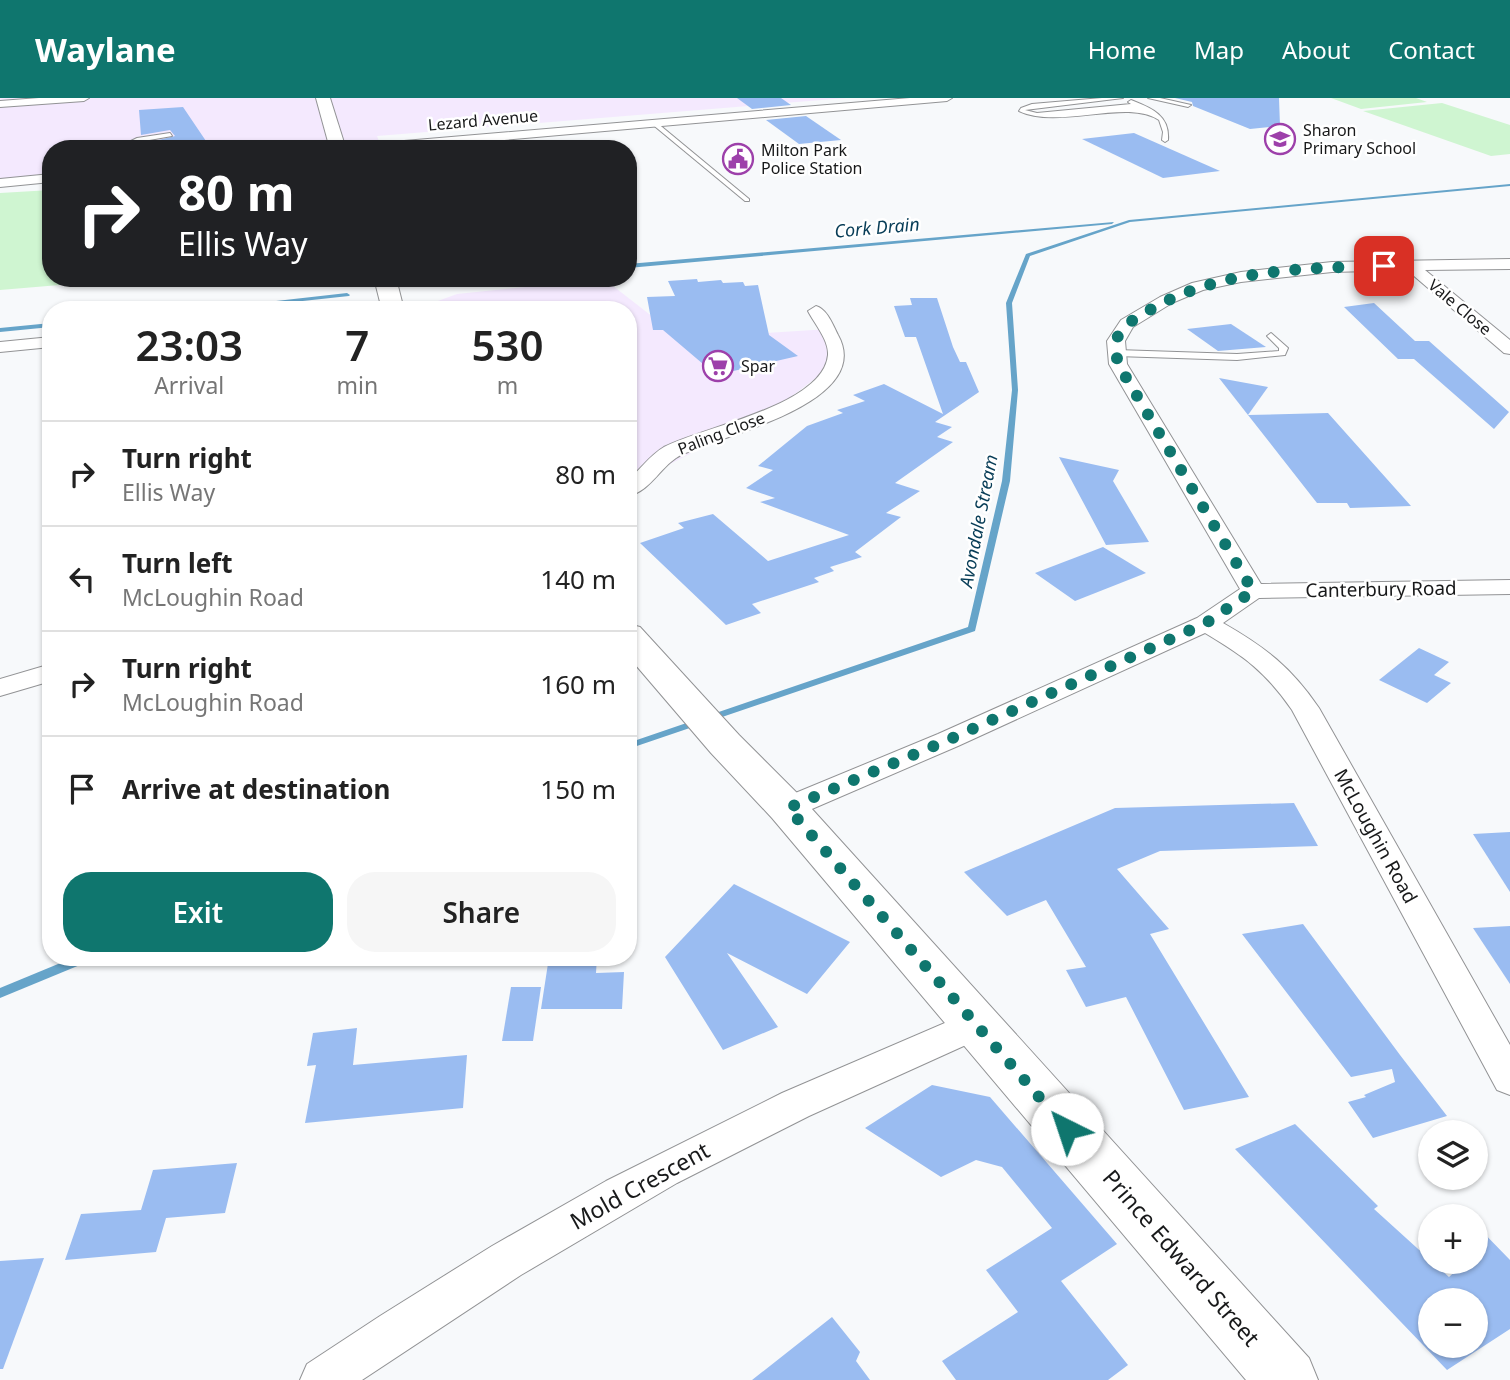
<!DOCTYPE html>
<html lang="en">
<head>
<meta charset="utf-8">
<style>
  :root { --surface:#fff; --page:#f6f6f6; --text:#222; --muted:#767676; --line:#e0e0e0; --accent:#0f766e }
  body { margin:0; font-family:"Noto Sans",sans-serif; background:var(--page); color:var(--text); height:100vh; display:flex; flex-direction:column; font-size:26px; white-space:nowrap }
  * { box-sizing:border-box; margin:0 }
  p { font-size:23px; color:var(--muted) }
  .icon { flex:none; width:38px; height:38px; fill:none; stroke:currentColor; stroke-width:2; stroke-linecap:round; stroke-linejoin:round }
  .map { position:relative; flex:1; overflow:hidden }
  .details { position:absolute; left:42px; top:203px; width:595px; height:665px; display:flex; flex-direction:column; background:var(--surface); border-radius:28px; box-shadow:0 2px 5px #0004 }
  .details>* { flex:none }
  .guide { position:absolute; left:42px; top:42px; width:595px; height:147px; border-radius:28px; box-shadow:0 2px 5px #0004; background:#202124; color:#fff; overflow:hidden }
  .fabs { position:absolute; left:1418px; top:1022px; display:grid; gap:14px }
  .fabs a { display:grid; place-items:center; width:70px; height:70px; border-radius:50%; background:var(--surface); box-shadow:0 2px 5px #0004; font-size:35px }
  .pin { position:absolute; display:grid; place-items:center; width:60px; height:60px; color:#fff; margin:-30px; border-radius:14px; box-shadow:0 4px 10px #0006 }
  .me { position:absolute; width:77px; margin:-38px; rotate:319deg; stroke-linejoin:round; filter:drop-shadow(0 0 5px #0008) }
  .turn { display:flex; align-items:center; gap:24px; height:147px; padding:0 21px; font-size:32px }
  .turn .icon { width:91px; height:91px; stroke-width:2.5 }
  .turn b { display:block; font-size:49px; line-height:60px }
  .eta { display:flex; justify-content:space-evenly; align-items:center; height:119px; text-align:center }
  .eta b { font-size:42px; font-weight:600; line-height:49px }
  .primary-button { display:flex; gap:14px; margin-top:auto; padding:14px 21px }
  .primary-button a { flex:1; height:80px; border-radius:28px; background:var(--accent); color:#fff; font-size:28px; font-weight:600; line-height:80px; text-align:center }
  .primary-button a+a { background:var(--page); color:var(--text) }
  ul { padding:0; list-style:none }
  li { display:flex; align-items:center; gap:21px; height:105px; padding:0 21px; border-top:2px solid var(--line) }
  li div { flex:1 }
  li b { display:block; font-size:26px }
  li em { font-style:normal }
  header { display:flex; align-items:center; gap:42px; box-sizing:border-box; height:98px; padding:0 35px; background:var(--accent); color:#fff }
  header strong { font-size:33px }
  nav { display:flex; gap:38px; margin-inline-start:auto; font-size:24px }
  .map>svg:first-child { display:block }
  .commercial { fill:#f4e9fe }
  .green { fill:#cff5d1 }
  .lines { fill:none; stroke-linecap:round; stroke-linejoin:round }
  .stream { fill:#66a4c9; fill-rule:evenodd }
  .building { fill:#9abcf1; fill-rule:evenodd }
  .lane-casing { stroke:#929395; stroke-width:2 }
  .street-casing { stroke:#929395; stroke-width:2 }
  .secondary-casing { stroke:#929395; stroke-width:2 }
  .lane { fill:#fff; fill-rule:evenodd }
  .street { fill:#fff; fill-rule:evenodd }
  .secondary { fill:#fff; fill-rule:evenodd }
  .route { stroke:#0f766e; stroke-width:12; stroke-dasharray:0 21.6 }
  .labels { text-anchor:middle; stroke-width:5; stroke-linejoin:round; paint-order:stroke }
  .far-street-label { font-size:16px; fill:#18191a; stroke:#fff }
  .far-poi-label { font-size:16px; fill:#18191a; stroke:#fff; text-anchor:start }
  .far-water-label { font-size:18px; font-style:italic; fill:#083d57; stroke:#fff }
  .street-label { font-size:19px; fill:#18191a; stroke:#fff }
  .near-street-label { font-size:23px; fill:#18191a; stroke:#fff }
</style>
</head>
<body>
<header>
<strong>Waylane</strong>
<nav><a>Home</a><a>Map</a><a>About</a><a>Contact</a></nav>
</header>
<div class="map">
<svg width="1510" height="1282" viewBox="0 0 1510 1282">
  <rect width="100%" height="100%" fill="#f7f9fb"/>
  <!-- commercial -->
  <g class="commercial">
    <polygon points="0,0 847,0 377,38 382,51 51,51 51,83 0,87"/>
    <polygon points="604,181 662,226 706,239 829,231 843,259 774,312 628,388 628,212 430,212 427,207 457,196"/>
  </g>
  <!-- green -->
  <g class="green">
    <polygon points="1331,0 1416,0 1427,4 1361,11"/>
    <polygon points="1442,5 1510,27 1510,56 1491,58 1363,13"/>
    <polygon points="51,92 51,180 143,180 0,192 0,95"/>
  </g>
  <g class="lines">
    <!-- stream -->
    <g class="stream">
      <polygon points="1510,86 1510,88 1130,124 1030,158 1012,205 1018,292 1010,383 975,533 628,651 628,645 968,529 1002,383 1012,292 1006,205 1026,156 1129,122"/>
      <polygon points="1114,124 1112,126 628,170 628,166"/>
      <polygon points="478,180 499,180 447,187 444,185 447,183"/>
      <polygon points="347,195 350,197 349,198 218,212 196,212"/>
      <polygon points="51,225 51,229 0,234 0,230"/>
      <polygon points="75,859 94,859 92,862 0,900 0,890"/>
    </g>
  </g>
  <!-- building -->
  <g class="building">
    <polygon points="737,0 781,0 791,7 752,11"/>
    <polygon points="1175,0 1279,0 1280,28 1250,31 1193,8 1192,4"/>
    <polygon points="183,9 208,46 182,48 183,51 142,51 142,46 175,38 170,32 141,37 139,12"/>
    <polygon points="806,18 841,42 799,46 766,22"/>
    <polygon points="1134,35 1220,73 1163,80 1082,41"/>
    <polygon points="697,181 698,184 721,182 723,185 743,184 745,188 758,187 769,237 798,258 716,277 663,232 653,232 647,199 675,198 668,183"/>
    <polygon points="910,200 937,200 953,249 960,264 966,264 979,294 935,324 952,329 937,339 953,344 895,385 920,393 886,415 901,419 855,454 862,459 830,469 834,473 814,480 819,484 752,506 761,515 726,527 640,445 684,430 678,425 713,416 768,463 849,437 760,404 775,400 746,390 773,372 758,368 807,328 843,315 837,312 865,303 853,297 884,286 943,316 916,239 905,239 894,208 912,207"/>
    <polygon points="1374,205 1415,243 1429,243 1509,314 1494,331 1414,261 1398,261 1344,209"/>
    <polygon points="1231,226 1266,249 1218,253 1187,231"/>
    <polygon points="1219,280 1268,289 1248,317"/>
    <polygon points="1328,315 1411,408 1350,410 1347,405 1317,405 1248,317"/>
    <polygon points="1059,359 1119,372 1113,383 1149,444 1106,447"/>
    <polygon points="1103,449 1146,475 1075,503 1035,475"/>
    <polygon points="1419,550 1449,564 1434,577 1451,585 1427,605 1379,582"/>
    <polygon points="1294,705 1318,748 1160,753 1117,771 1169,831 1150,836 1249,999 1184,1012 1126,899 1086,909 1066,872 1086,869 1046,802 1007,818 964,774 1115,710"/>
    <polygon points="1510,734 1510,794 1473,736"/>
    <polygon points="734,786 850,844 807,896 727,855 778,929 723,952 665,859"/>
    <polygon points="1303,826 1400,957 1447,1018 1373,1040 1348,1004 1366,999 1364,997 1395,984 1392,971 1351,979 1242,836"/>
    <polygon points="1510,828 1510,886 1473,830"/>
    <polygon points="549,859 597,859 596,875 624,874 622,911 541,911"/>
    <polygon points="511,889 541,889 533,943 502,943"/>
    <polygon points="357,930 353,967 467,957 463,1010 305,1025 316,967 307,968 313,935"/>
    <polygon points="932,987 990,999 1117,1146 1061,1183 1128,1267 1108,1282 956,1282 942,1263 1018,1214 986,1172 1052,1130 1002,1069 976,1062 941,1079 865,1030"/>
    <path d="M1295,1026L1378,1108L1374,1111L1449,1179L1462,1167L1460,1164H1475V1126L1510,1162V1231L1447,1272L1235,1051ZM1430,1202H1475V1248H1430Z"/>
    <polygon points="237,1065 225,1115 166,1120 156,1154 65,1162 81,1116 141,1112 153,1072"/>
    <polygon points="44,1160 3,1271 0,1271 0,1163"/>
    <polygon points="832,1219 860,1254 856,1263 870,1282 752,1282"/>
  </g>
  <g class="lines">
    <!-- lane casing -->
    <g class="lane-casing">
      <g id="lane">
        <path d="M1102,0H1123L1025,12L1037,15L1131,6L1128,4L1131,2C1151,10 1170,17 1168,42L1165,44L1162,42L1163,34L1159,22C1127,0 1059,32 1019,13L1021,10L1032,6Z"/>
        <polygon points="1148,0 1160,0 1191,7 1188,9"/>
        <polygon points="652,24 656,24 749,101 749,103 745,103 652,26"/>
        <polygon points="170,35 172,38 138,44 135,45 134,51 128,51 129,44 137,40"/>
        <polygon points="1271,235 1288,250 1285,257 1237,262 1117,258 1113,255 1117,252 1237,256 1279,253 1279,250 1267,238"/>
      </g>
    </g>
    <!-- street casing -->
    <g class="street-casing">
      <g id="street">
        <polygon points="39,0 89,0 84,3 0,9 0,3"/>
        <polygon points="910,0 952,0 947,3 401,51 351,51 357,47"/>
        <polygon points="51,76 51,84 0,89 0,81"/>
        <path d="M1510,161V171L1425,172L1510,242V256L1504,255L1407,172L1332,174L1241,184L1203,192L1172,205L1133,229L1125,243L1127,266L1261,486L1510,482V496L1259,500L1223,525C1265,549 1291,569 1319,610L1510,947V997L1497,992L1292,612C1265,573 1245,559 1205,535L958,648L798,717L787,720L776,717L772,710L776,703L938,636L1197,520L1240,491L1109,266L1107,243L1121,222L1160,199L1192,185L1241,174L1332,164Z"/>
        <polygon points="392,204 398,206 400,209 398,212 356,212 364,207"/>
        <path d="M816,208C827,211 833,227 838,237C867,289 780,320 743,334C723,341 703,348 683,356C661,366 652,393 628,398V382C640,372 650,357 664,349C702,329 823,308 828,257C829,242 814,225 808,213Z"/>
        <polygon points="51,239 51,249 0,254 0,244"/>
        <polygon points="51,566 51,583 0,598 0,581"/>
        <polygon points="975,912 988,917 993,927 988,937 809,1018 677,1085 521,1177 362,1282 300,1282 307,1266 380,1218 492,1148 606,1083 782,995"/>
      </g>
    </g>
    <!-- secondary casing -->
    <g class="secondary-casing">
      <g id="secondary">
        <polygon points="316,0 330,0 346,51 330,51"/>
        <polygon points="374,180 396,180 404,212 382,212"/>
        <polygon points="628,526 640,529 739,637 802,700 1309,1260 1318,1282 1246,1282 772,720 711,655 628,558"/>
      </g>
    </g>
    <!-- lane -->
    <use href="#lane" class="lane"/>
    <!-- street -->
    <use href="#street" class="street"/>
    <!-- secondary -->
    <use href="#secondary" class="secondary"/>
  </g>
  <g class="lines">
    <!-- route -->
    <path class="route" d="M1067,1031L788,710L948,642L1206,525L1253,493L1118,266C1117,260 1115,251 1116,245C1118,230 1133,222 1145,215C1216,171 1302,170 1384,168"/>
  </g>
  <!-- icons -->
  <defs>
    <g id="school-ring" transform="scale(1.575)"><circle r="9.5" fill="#fff" stroke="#9d40aa" stroke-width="1.5"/><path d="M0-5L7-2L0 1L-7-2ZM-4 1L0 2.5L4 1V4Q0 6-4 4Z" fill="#9d40aa"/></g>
    <g id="civic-ring" transform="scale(1.575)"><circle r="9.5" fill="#fff" stroke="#9d40aa" stroke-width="1.5"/><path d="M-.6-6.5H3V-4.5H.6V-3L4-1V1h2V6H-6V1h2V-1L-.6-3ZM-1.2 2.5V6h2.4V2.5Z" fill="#9d40aa"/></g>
    <g id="supermarket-ring" transform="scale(1.575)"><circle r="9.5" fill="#fff" stroke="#9d40aa" stroke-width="1.5"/><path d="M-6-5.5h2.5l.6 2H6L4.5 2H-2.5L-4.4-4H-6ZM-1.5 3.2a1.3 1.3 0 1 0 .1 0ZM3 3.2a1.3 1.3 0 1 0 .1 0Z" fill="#9d40aa"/></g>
  </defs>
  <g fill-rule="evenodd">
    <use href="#school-ring" x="1280" y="41"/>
    <use href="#civic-ring" x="738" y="61"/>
    <use href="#supermarket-ring" x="718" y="268"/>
  </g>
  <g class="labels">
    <!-- far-street labels -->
    <g class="far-street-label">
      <text transform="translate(483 22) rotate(-5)" y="6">Lezard Avenue</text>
      <text transform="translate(1460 209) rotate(40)" y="6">Vale Close</text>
      <text transform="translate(721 335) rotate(-21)" y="6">Paling Close</text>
    </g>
    <!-- far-poi labels -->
    <g class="far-poi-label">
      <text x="1303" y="38">Sharon<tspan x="1303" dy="18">Primary School</tspan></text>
      <text x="761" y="58">Milton Park<tspan x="761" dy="18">Police Station</tspan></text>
      <text x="741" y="274">Spar</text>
    </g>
    <!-- far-water labels -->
    <g class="far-water-label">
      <text transform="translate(877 130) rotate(-5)" y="6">Cork Drain</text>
      <text transform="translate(979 423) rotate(-79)" y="6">Avondale Stream</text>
    </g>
    <!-- street labels -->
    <g class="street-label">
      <text transform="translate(1381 491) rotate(-1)" y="7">Canterbury Road</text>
      <text transform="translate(1376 738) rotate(61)" y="7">McLoughin Road</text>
    </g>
    <!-- near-street labels -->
    <g class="near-street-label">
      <text transform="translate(640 1088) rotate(-29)" y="8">Mold Crescent</text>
      <text transform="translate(1181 1160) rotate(49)" y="8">Prince Edward Street</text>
    </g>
  </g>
</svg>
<div class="fabs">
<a><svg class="icon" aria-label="layers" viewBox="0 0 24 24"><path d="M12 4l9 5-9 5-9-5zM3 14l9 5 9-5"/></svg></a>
<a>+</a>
<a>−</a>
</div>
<div class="pin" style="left:1384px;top:168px;background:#d93025"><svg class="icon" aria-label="arrive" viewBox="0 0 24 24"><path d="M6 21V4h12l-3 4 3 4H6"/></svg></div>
<svg class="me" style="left:1067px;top:1031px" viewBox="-20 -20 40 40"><circle r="19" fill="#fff"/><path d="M0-13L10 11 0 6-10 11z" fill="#0f766e"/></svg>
<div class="guide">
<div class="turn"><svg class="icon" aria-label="right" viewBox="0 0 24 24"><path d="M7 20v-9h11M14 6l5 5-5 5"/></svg><div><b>80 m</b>Ellis Way</div></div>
</div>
<section class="details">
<div class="eta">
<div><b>23:03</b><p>Arrival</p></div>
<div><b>7</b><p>min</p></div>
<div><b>530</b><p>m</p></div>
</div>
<ul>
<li><svg class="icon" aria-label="right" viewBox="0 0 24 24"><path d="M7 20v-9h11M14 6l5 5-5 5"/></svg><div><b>Turn right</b><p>Ellis Way</p></div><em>80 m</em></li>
<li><svg class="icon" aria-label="left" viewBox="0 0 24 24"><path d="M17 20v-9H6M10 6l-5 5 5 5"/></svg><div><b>Turn left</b><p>McLoughin Road</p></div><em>140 m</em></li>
<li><svg class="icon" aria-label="right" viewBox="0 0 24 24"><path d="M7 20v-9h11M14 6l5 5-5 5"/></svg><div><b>Turn right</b><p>McLoughin Road</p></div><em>160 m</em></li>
<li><svg class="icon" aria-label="arrive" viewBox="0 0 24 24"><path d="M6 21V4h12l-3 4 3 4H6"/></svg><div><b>Arrive at destination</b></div><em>150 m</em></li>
</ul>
<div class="primary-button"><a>Exit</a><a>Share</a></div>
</section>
</div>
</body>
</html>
